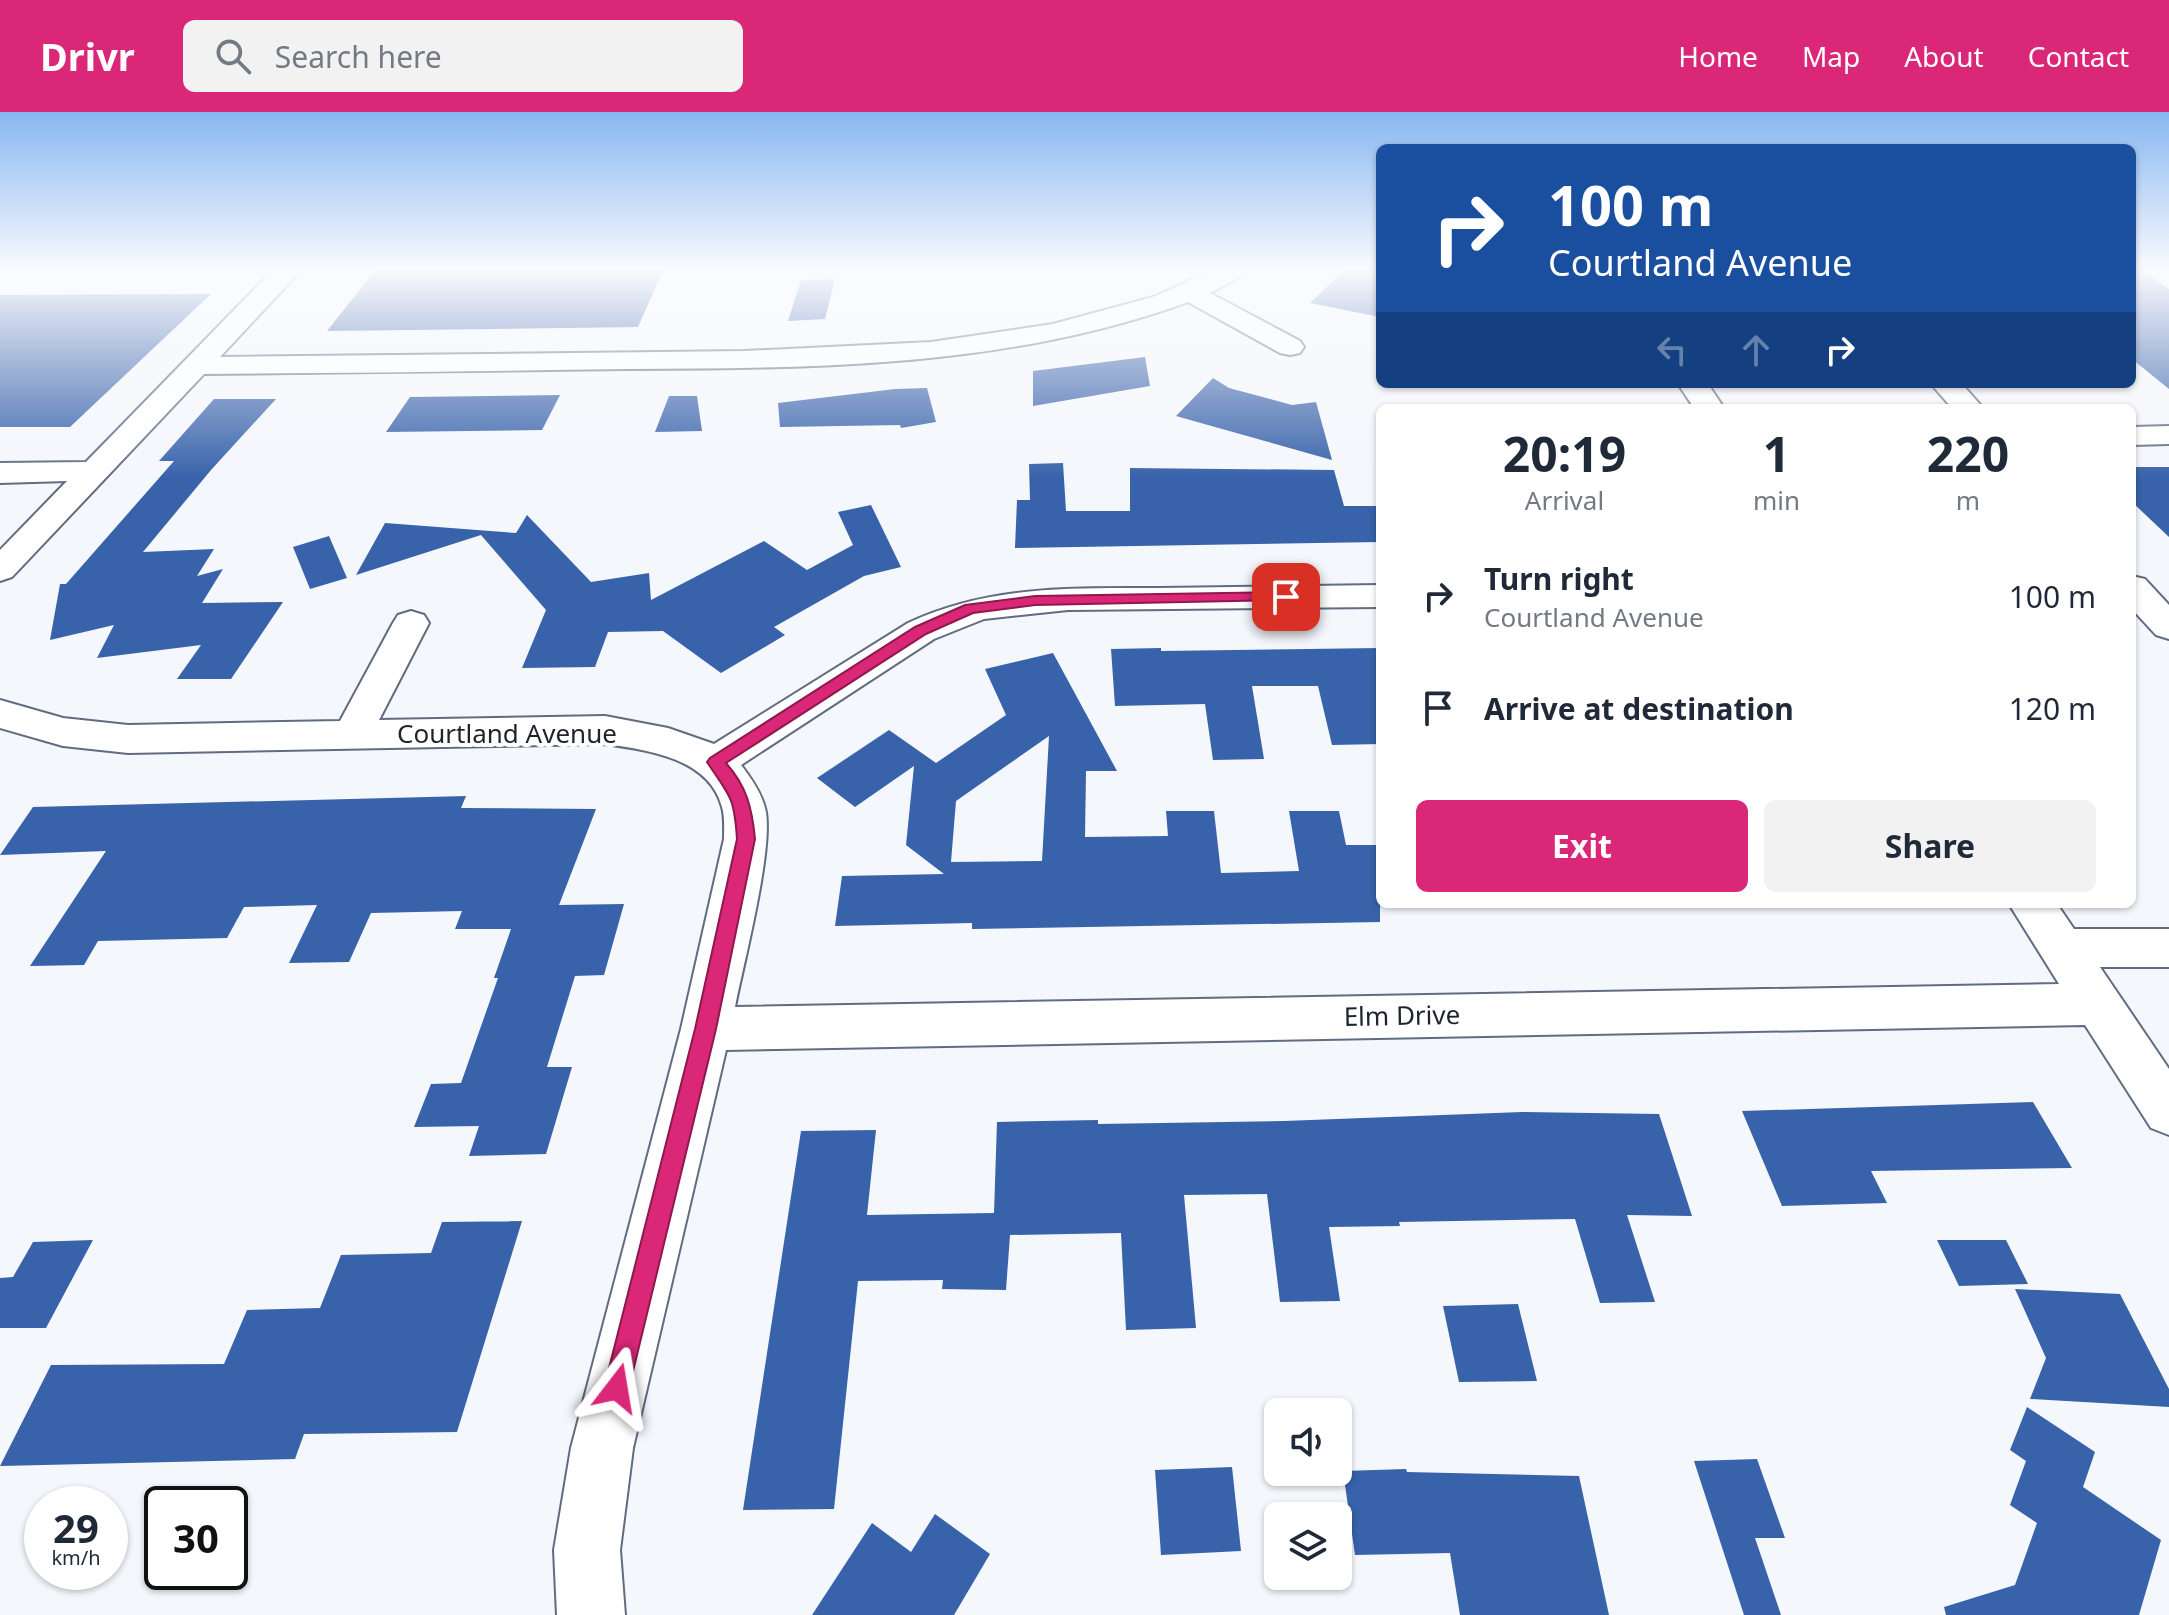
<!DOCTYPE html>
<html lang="en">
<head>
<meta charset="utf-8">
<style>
  :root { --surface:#fff; --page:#f2f2f3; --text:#1f2937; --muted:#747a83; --accent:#db2777 }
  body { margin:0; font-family:"Noto Sans",sans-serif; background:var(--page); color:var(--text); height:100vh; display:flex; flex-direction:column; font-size:30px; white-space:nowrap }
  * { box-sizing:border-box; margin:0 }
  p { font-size:26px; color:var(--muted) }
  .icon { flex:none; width:44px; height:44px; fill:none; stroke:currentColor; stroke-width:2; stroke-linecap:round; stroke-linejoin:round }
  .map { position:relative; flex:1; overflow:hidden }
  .side { position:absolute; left:1376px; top:292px; width:760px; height:504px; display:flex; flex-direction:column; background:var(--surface); border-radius:12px; box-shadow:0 2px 6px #0004 }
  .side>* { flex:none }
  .hud { position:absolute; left:1376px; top:32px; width:760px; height:244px; border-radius:12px; box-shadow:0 2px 6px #0004; background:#1a4fa0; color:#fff; overflow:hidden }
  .controls { position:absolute; left:1264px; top:1286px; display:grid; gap:16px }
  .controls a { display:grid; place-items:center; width:88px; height:88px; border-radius:12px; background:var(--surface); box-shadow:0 2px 6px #0004; font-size:40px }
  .speed { position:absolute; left:24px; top:1374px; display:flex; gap:16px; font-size:40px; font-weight:700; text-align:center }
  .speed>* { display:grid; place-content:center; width:104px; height:104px; border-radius:50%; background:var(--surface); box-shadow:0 2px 6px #0004; line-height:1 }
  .speed small { font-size:20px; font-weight:400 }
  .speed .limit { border:4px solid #111; border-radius:12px; background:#fff; color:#111 }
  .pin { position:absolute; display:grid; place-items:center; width:68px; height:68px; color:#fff; margin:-34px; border-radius:16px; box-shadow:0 4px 12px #0006 }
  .me { position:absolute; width:88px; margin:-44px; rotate:14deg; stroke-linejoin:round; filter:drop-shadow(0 0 6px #0008) }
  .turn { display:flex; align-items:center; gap:28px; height:168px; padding:0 40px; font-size:36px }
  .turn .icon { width:104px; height:104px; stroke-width:2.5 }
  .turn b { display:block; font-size:56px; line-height:68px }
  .lanes { display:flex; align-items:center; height:76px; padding:0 40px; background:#0003; justify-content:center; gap:40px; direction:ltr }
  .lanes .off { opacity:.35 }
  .eta { display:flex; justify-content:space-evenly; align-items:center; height:136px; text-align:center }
  .eta b { font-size:48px; font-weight:700; line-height:56px }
  .primary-button { display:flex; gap:16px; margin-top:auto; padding:16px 40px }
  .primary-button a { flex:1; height:92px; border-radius:12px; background:var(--accent); color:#fff; font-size:32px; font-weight:700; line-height:92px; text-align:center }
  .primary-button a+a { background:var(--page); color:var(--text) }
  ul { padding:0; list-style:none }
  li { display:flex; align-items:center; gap:24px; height:112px; padding:0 40px }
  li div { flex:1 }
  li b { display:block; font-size:30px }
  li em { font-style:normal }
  header { display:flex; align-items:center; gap:48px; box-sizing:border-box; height:112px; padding:0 40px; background:var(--accent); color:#fff }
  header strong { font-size:38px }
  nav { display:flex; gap:44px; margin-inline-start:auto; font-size:28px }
  .search { width:560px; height:72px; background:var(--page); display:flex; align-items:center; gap:20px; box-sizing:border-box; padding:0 28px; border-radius:12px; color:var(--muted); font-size:30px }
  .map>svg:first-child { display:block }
  .building { fill:#3862aa; fill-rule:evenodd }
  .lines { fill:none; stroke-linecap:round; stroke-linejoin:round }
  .minor-casing { stroke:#606c80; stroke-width:4 }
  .minor { fill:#fff; fill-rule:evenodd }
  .route { fill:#db2777; stroke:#8e194d; stroke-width:2 }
  .labels { text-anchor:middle; stroke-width:8; stroke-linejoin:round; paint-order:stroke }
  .street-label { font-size:26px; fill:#1e232c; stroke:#fff }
</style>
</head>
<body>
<header>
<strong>Drivr</strong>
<div class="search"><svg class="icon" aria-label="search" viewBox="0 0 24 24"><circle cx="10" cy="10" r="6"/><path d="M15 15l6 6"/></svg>Search here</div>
<nav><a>Home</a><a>Map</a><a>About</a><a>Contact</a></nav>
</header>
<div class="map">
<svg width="2169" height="1503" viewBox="0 0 2169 1503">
  <rect width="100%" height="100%" fill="#f4f7fc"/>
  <!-- building -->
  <g class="building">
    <polygon points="377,156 664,156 638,215 327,219"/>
    <polygon points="1347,156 1380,156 1380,205 1310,191"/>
    <polygon points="2132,156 2139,156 2169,177 2169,277 2132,247"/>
    <polygon points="835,167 825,207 788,209 801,168"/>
    <polygon points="211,182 70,315 0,315 0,183"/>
    <polygon points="1145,245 1150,274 1033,294 1033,259"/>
    <polygon points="1213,266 1229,276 1292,293 1316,290 1332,348 1176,304"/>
    <polygon points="927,276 936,310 901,316 900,313 780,315 778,291 895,277"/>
    <polygon points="560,283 542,318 386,320 410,285"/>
    <polygon points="669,284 697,284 702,319 655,320"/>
    <polygon points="214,287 276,287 211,358 143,440 214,437 197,464 223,457 202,491 283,490 231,567 177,567 201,533 97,546 114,513 50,528 60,472 66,472 174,349 159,349"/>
    <polygon points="1063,351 1066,399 1130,399 1130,356 1334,358 1344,394 1380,394 1380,430 1015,436 1017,388 1030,388 1029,352"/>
    <polygon points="2132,355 2169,355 2169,425 2132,390"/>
    <polygon points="871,393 901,455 864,464 774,515 785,523 721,561 663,519 608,520 595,555 522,556 546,498 481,423 356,463 385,411 516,421 527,403 591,470 649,461 651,488 764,429 807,458 853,433 838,400"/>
    <polygon points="329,424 347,466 310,477 293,435"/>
    <polygon points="1161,536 1161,539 1380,536 1380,632 1332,633 1318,574 1252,574 1264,647 1213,648 1205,592 1115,594 1111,537"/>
    <path d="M1053,541L1117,659H1086L1085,725L1168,724L1166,699H1214L1221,761L1299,759L1289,699H1339L1346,733H1380V810L972,817V811L835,814L842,764L944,762L906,733L914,654L855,695L817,666L889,618L936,651L1006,603L985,557ZM1049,624L1042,749L951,750L956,689Z"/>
    <polygon points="466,684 461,696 596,697 559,793 624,792 604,863 575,864 547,955 572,955 546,1042 469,1044 479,1014 414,1015 431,972 461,971 498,866 494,866 511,817 455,817 462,799 371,801 349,850 289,851 317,793 244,795 227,826 98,829 84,853 30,854 106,739 0,743 33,695"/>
    <polygon points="2033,990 2072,1056 1871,1059 1887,1091 1782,1094 1742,999"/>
    <polygon points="1522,1000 1659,1002 1692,1104 1627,1103 1655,1190 1600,1191 1575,1107 1399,1110 1400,1114 1329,1115 1340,1189 1280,1190 1267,1082 1184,1083 1196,1216 1126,1218 1121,1121 1010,1123 1006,1178 942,1177 943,1168 858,1169 834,1397 743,1398 801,1019 876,1018 867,1103 994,1101 997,1010 1098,1008 1098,1012 1284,1009"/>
    <polygon points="522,1109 457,1320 304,1322 295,1347 0,1354 51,1253 224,1252 247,1198 320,1196 341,1143 431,1141 442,1110"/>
    <polygon points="93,1128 46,1216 0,1216 0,1166 13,1165 33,1130"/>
    <polygon points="1937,1128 2006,1128 2028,1172 1959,1174"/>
    <polygon points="2015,1177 2120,1182 2169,1277 2169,1295 2030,1287 2046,1246"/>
    <polygon points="1518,1192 1537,1269 1459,1270 1443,1194"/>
    <polygon points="2027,1295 2095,1340 2083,1375 2161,1428 2139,1503 1946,1503 1944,1495 2015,1473 2037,1411 2010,1393 2026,1349 2010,1338"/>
    <polygon points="1757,1347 1785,1426 1755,1426 1781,1503 1744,1503 1694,1349"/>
    <polygon points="1232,1355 1241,1439 1161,1443 1155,1358"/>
    <polygon points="1406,1357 1407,1360 1579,1364 1609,1503 1460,1503 1450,1441 1355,1443 1343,1359"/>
    <polygon points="935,1402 990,1442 954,1503 812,1503 872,1411 911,1440"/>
  </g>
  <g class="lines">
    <!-- minor casing -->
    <g class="minor-casing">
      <g id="minor">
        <path d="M275,156H303L220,245L745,239L931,230L1053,212L1153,185L1219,156H1251L1247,161L1210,181L1300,229L1304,235L1300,241L1290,243L1280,241L1188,190C1007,256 816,256 627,257C486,259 345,261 204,262L12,465L0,469V438L67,369L0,371V351L86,350Z"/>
        <polygon points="1678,272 1708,272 1724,296 1694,296"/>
        <polygon points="1931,272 1962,272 1983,296 1952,296"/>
        <polygon points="2169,314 2169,332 2132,333 2132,315"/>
        <polygon points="2132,464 2145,467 2169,493 2169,527 2156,523 2132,497"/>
        <path d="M1380,473V495L1068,498L984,507L934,527L741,653C751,666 761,680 765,696C775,732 743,853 735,895L2059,872L2009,792H2057L2074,817H2169V855H2100L2169,957V1023L2151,1016L2085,913L726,938L633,1336L620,1438L625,1503H557L554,1438L571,1336L681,917L724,727C724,717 725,705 722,695C709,646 648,638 605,632L128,641L63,634L0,616V588L63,606L128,613L340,609L393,511L398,503L411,499L424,503L429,511L379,608L605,604L668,616L714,632L908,511C989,473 1072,476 1160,476C1233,475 1307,474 1380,473Z"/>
      </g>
    </g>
    <!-- minor -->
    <use href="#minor" class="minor"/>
  </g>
  <!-- sky -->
  <linearGradient id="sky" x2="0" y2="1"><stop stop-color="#87b7f0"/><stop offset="0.43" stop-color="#fafbfe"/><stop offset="1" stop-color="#fafbfe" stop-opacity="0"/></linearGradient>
  <rect width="2169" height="367" fill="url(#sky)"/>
  <!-- route -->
  <path class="route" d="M1286,480L1293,485L1291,488L1035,493L973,501L926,522L726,651C747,675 752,696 755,727L716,917L629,1276L625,1285L617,1288L608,1285L604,1276L695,917L737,727C734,683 730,685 707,650L710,646L915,515L965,493L1035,484Z"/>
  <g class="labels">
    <!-- street labels -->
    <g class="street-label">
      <text x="507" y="631">Courtland Avenue</text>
      <text transform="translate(1402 904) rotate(-1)" y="9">Elm Drive</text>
    </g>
  </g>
</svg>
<div class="controls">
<a><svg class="icon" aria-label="sound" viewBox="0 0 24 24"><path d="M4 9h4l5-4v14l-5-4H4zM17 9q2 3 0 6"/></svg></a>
<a><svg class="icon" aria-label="layers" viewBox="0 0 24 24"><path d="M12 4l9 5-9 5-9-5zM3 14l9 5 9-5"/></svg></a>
</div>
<div class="speed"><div>29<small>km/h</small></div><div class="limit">30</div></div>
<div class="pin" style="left:1286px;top:485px;background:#d93025"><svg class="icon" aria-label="arrive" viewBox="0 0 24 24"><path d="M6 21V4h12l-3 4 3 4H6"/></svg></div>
<svg class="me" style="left:617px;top:1276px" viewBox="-20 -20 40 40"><path d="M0-17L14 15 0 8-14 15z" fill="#db2777" stroke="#fff" stroke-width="4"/></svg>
<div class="hud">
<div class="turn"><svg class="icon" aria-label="right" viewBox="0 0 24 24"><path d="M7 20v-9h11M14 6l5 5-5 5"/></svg><div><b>100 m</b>Courtland Avenue</div></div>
<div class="lanes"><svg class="icon off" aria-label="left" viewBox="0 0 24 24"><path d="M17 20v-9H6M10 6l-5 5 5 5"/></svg><svg class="icon off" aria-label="ahead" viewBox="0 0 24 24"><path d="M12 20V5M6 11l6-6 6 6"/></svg><svg class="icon" aria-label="right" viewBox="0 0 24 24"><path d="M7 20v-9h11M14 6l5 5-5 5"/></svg></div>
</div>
<section class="side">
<div class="eta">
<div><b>20:19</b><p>Arrival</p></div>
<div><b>1</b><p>min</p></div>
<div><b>220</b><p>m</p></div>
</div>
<ul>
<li><svg class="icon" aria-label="right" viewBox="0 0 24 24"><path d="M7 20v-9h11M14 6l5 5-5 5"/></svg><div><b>Turn right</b><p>Courtland Avenue</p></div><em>100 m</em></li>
<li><svg class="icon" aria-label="arrive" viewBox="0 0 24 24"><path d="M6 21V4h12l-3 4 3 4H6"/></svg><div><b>Arrive at destination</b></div><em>120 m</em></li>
</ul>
<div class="primary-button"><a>Exit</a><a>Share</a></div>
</section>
</div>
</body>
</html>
